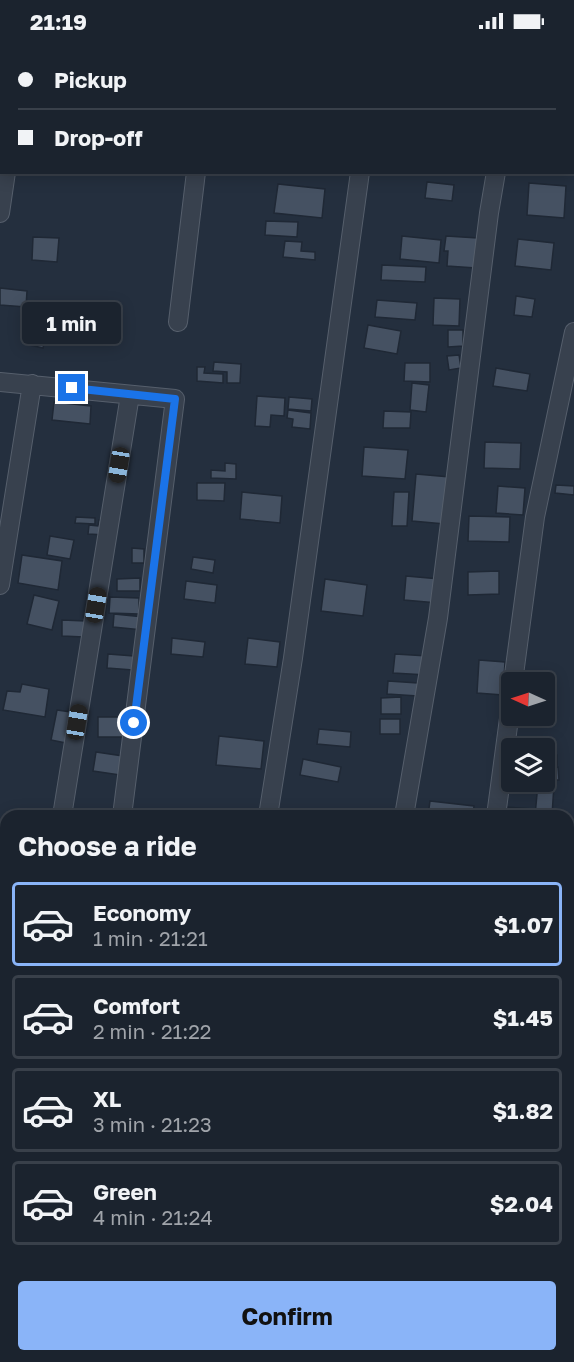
<!DOCTYPE html>
<html lang="en">
<head>
<meta charset="utf-8">
<style>
  body { margin:0; font-family:"Golos Text",sans-serif; background:#282f3a; color:#f1f3f6; height:100vh; display:flex; flex-direction:column; font-size:22px; white-space:nowrap }
  * { box-sizing:border-box; margin:0 }
  p { font-size:20px; color:#a0a4aa }
  .icon { flex:none; width:33px; height:33px; fill:none; stroke:currentColor; stroke-width:2; stroke-linecap:round; stroke-linejoin:round }
  .map { position:relative; flex:1; overflow:hidden }
  .side { position:absolute; left:0px; top:768px; width:574px; height:552px; display:flex; flex-direction:column; background:#1b232e; border-radius:18px 18px 0 0; box-shadow:0 3px 15px #0003,0 0 0 2px #39404a }
  .side>* { flex:none }
  .guide { position:absolute; left:0px; top:0px; width:574px; height:132px; box-shadow:0 3px 15px #0003,0 0 0 2px #39404a; display:grid; align-content:center; height:132px; padding:0 18px; background:#1b232e }
  .needle { width:39px; rotate:273deg }
  .buttons { position:absolute; left:501px; top:630px; display:grid; gap:12px }
  .buttons a { display:grid; place-items:center; width:54px; height:54px; border-radius:6px; background:#1b232e; box-shadow:0 3px 15px #0003,0 0 0 2px #39404a; font-size:30px }
  .end { position:absolute; width:27px; height:27px; margin:-14px; border:8px solid #1a73e8; background:#fff; box-shadow:0 0 0 3px #fff }
  .from { border-radius:50% }
  .bubble { position:absolute; height:42px; border-radius:6px; background:#1b232e; box-shadow:0 3px 15px #0003,0 0 0 2px #39404a; font-size:20px; font-weight:700; line-height:42px; text-align:center }
  .car { position:absolute; width:18px; height:36px; margin:-18px -9px; border-radius:8px; box-shadow:0 0 4px 2px #0007; background:linear-gradient(#222 24%,#8ab4d8 0 40%,#222 0 76%,#8ab4d8 0 86%,#222 0) }
  .guide b { display:flex; align-items:center; gap:21px; height:57px; font-size:22px }
  .guide b+b { border-top:2px solid #39404a }
  .guide i { width:15px; height:15px; background:#f1f3f6 }
  ul { padding:0; list-style:none }
  li { display:flex; align-items:center; gap:18px; height:84px; margin:0 12px 9px; padding:0 6px; border:3px solid #39404a; border-radius:6px }
  li div { flex:1 }
  li b { display:block; font-size:22px }
  li em { font-style:normal; font-weight:700 }
  li.on { border-color:#8ab4f8 }
  li>.icon { width:54px; height:54px; stroke-width:1.5 }
  h2 { padding:0 18px; font-size:27px; line-height:72px }
  .action { display:flex; gap:12px; margin-top:auto; padding:12px 18px }
  .action a { flex:1; height:69px; border-radius:6px; background:#8ab4f8; color:#111; font-size:24px; font-weight:700; line-height:69px; text-align:center }
  .status { display:flex; justify-content:space-between; align-items:center; height:42px; padding:0 30px; background:#1b232e; direction:ltr }
  .status svg { height:16px; fill:currentColor }
  .map>svg:first-child { display:block }
  .green { fill:#263c3f }
  .forest { fill:url(#forest-crowns) }
  .building { fill:#455162; stroke:#1f2835; stroke-width:1.5 }
  .lines { fill:none; stroke-linecap:round; stroke-linejoin:round }
  .street-casing { stroke:#565f6c; stroke-width:20 }
  .street { stroke:#38414e; stroke-width:18 }
  .route { stroke:#1a73e8; stroke-width:8 }
</style>
</head>
<body>
<div class="status"><b>21:19</b><svg viewBox="0 0 49 12"><path d="M0 12V9h3v3zM5 12V6h3v6zM10 12V3h3v9zM15 12V0h3v12zM26 1h20v11H26zM47 4h2v5h-2z"/></svg></div>
<div class="map">
<svg width="574" height="1320" viewBox="0 0 574 1320">
  <defs>
    <pattern id="forest-crowns" width="20" height="18" patternUnits="userSpaceOnUse" patternTransform="scale(1.5)"><rect width="20" height="18" fill="#263c3f"/><path d="M2 6a3 3 0 1 1 6 0M12 15a3 3 0 1 1 6 0" fill="none" stroke="#435659"/></pattern>
  </defs>
  <rect width="100%" height="100%" fill="#242f3e"/>
  <path class="green" d="M569,906H574V1165H569Z"/>
  <path class="forest" d="M251,1314H506L505,1320H251Z"/>
  <path class="building" d="M427,140L454,143L452,159L425,156Z
    M529,141L566,144L564,176L527,173Z
    M278,142L325,147L322,176L274,171Z
    M266,179L298,180L297,195L265,193Z
    M402,194L441,198L439,221L400,217Z
    M446,194L478,196L476,226L447,224L448,209H444Z
    M33,195L59,196L57,220L32,218Z
    M518,197L554,201L551,228L515,224Z
    M285,199L302,200L301,209L315,210V218L283,215Z
    M382,223L426,225L425,240L381,238Z
    M0,246L27,249L26,265L0,263Z
    M516,254L535,257L532,275L514,273Z
    M434,256L460,257L459,284L433,283Z
    M377,258L417,261L415,278L375,275Z
    M36,276L49,278L43,306L30,303Z
    M368,283L401,289L397,312L364,306Z
    M448,288H463V304L448,305Z
    M459,313L461,326L449,328L447,314Z
    M214,320L241,322L240,341H227V330L213,329Z
    M405,321H430V340L404,339Z
    M197,325H205L204,331L223,332V341L197,339Z
    M496,326L530,332L527,349L493,344Z
    M412,341L429,343L426,370L410,368Z
    M257,354L285,356L284,374L271,373L270,385L255,384Z
    M289,355L312,357L311,369L288,367Z
    M54,360L91,364L90,382L52,378Z
    M288,368L311,371L310,387L292,385L293,377L287,376Z
    M384,369L411,370L410,386H383Z
    M485,400L521,401L520,427L484,426Z
    M364,405L408,408L405,437L362,434Z
    M225,421L236,422V437L211,436V428L225,429Z
    M416,432L450,435L445,482L412,479Z
    M197,441H225L224,459L197,458Z
    M556,443L574,444V453L555,451Z
    M498,444L525,446L523,473L496,471Z
    M242,450L282,454L280,481L240,477Z
    M394,450H409L407,484H392Z
    M469,474L510,475L509,500L468,499Z
    M76,475L95,476V482L75,481Z
    M99,478H106V493L88,492L89,483L98,484Z
    M50,494L74,498L70,517L47,513Z
    M132,506L144,507V521H132Z
    M22,513L62,519L58,548L18,541Z
    M193,515L215,518L213,531L191,527Z
    M499,529V552L468,553V530Z
    M406,534L440,537L438,561L404,558Z
    M140,536V549H117V537Z
    M325,537L367,543L363,574L321,569Z
    M186,539L217,543L215,561L184,557Z
    M34,553L59,559L52,588L27,582Z
    M110,555L139,556V572L109,571Z
    M114,572L144,575L143,588L113,585Z
    M62,578L86,579L84,595L62,594Z
    M172,596L205,600L203,615L171,612Z
    M248,596L280,600L277,625L245,622Z
    M108,612L134,614L133,628L107,626Z
    M395,612L428,614L427,633L393,631Z
    M479,618L505,620L503,653L477,651Z
    M388,639L418,641V654L387,652Z
    M22,642L49,647L45,675L3,668L7,649L20,650Z
    M401,655V672H381V656Z
    M57,668L71,670L66,701L51,698Z
    M98,675H125L124,695H98Z
    M380,677H400V692H380Z
    M319,687L351,690L350,705L317,702Z
    M219,694L264,699L261,727L216,723Z
    M96,710L123,714L120,733L93,729Z
    M557,713V723L544,724V714Z
    M303,717L341,725L338,740L300,733Z
    M558,725L559,738H549V726Z
    M538,741L554,742L552,774H535Z
    M430,759L474,764L473,774H428Z
    M506,765L532,767L531,774H505Z
    M4,851L6,881H0V852Z
    M0,961L6,962V973H0Z
    M0,1200L6,1202V1217L0,1216Z"/>
  <g class="lines">
    <g class="street-casing">
      <path id="street" d="M35,2V0
        M227,2V0
        M386,2V0
        M519,2V0
        M0,171L6,130
        M178,280L196,130
        M0,340L175,357L122,774
        M0,543L32,342
        M513,640L535,475L574,290
        M62,774L130,353
        M268,774L293,616L360,130
        M404,774L438,576L489,171L496,130
        M496,774L512,654
        M568,862L574,861
        M0,923H6
        M0,1267L6,1270
        M88,1314L101,1320"/>
    </g>
    <use href="#street" class="street"/>
  </g>
  <g class="lines">
    <path class="route" d="M72,346L175,357L134,681"/>
  </g>
</svg>
<div class="buttons">
<a><svg class="needle" viewBox="-14 -14 28 28"><path d="M0-13l5 13h-10z" fill="#e53935"/><path d="M0 13l5-13h-10z" fill="#a0a4aa"/></svg></a>
<a><svg class="icon" aria-label="layers" viewBox="0 0 24 24"><path d="M12 4l9 5-9 5-9-5zM3 14l9 5 9-5"/></svg></a>
</div>
<i class="end from" style="left:134px;top:681px"></i>
<i class="end" style="left:72px;top:346px"></i>
<div class="bubble" style="left:22px;top:260px;width:99px">1 min</div>
<i class="car" style="left:119px;top:423px;rotate:189deg"></i>
<i class="car" style="left:96px;top:563px;rotate:9deg"></i>
<i class="car" style="left:77px;top:680px;rotate:9deg"></i>
<div class="guide">
<b><i class="from"></i>Pickup</b>
<b><i></i>Drop-off</b>
</div>
<section class="side">
<h2>Choose a ride</h2>
<ul>
<li class="on"><svg class="icon" aria-label="car" viewBox="0 0 24 24"><path d="M5 17H2v-5l4-1 3-4h7l3 4 3 1v5h-3M9 17h6M6 11h13"/><circle cx="7" cy="17" r="2"/><circle cx="17" cy="17" r="2"/></svg><div><b>Economy</b><p>1 min · 21:21</p></div><em>$1.07</em></li>
<li><svg class="icon" aria-label="car" viewBox="0 0 24 24"><path d="M5 17H2v-5l4-1 3-4h7l3 4 3 1v5h-3M9 17h6M6 11h13"/><circle cx="7" cy="17" r="2"/><circle cx="17" cy="17" r="2"/></svg><div><b>Comfort</b><p>2 min · 21:22</p></div><em>$1.45</em></li>
<li><svg class="icon" aria-label="car" viewBox="0 0 24 24"><path d="M5 17H2v-5l4-1 3-4h7l3 4 3 1v5h-3M9 17h6M6 11h13"/><circle cx="7" cy="17" r="2"/><circle cx="17" cy="17" r="2"/></svg><div><b>XL</b><p>3 min · 21:23</p></div><em>$1.82</em></li>
<li><svg class="icon" aria-label="car" viewBox="0 0 24 24"><path d="M5 17H2v-5l4-1 3-4h7l3 4 3 1v5h-3M9 17h6M6 11h13"/><circle cx="7" cy="17" r="2"/><circle cx="17" cy="17" r="2"/></svg><div><b>Green</b><p>4 min · 21:24</p></div><em>$2.04</em></li>
</ul>
<div class="action"><a>Confirm</a></div>
</section>
</div>
</body>
</html>
